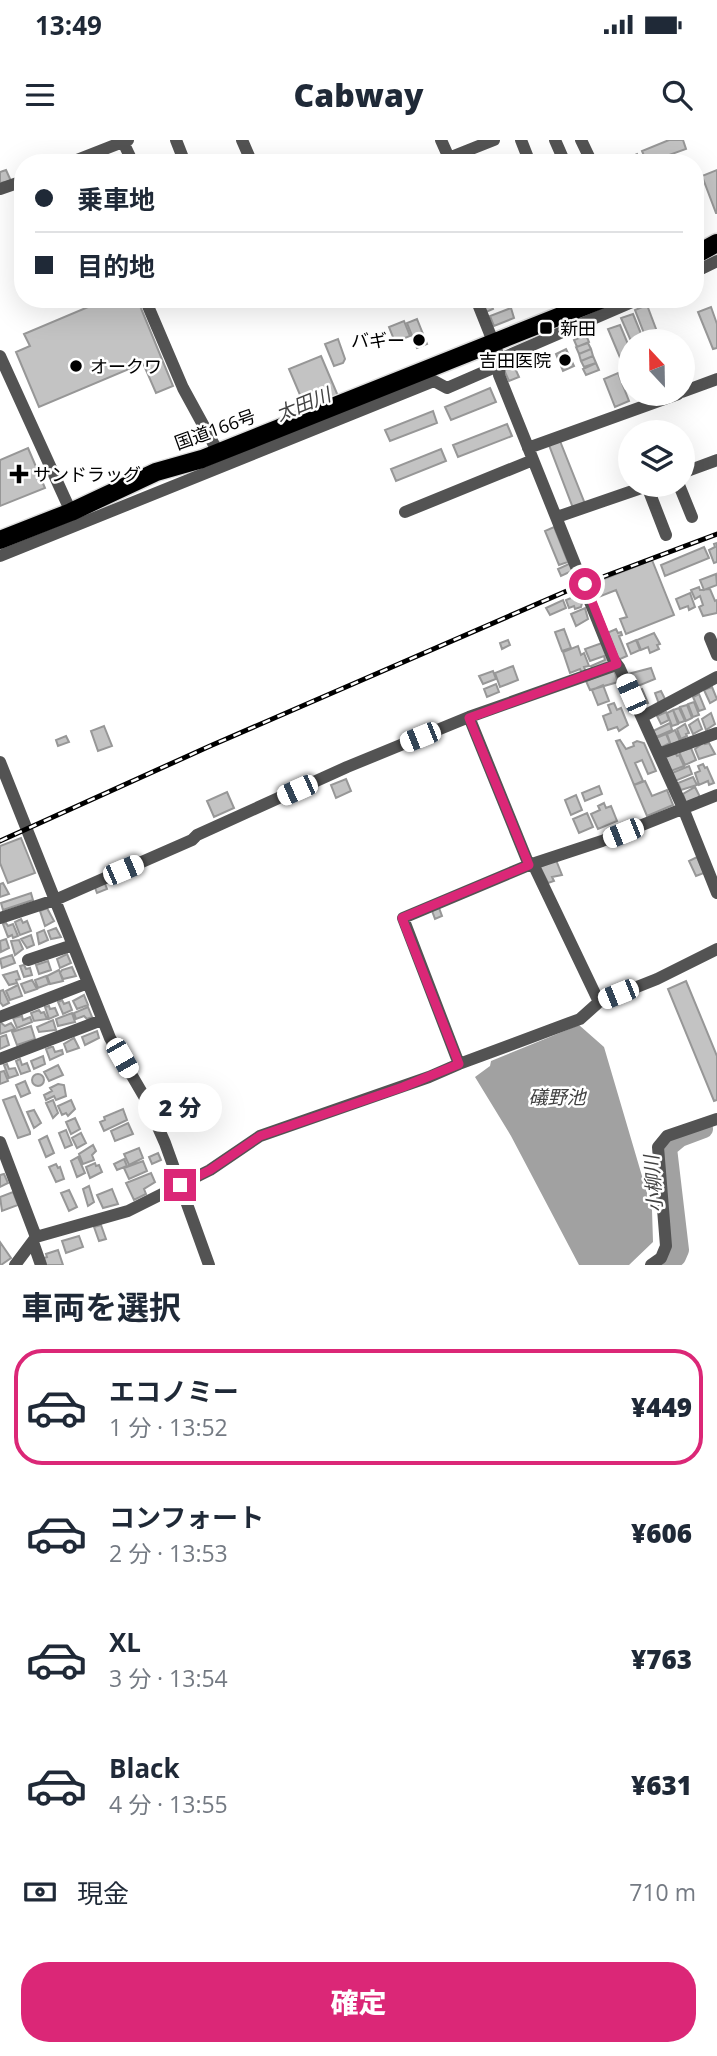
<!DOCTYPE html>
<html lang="ja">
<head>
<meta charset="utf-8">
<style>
  body { margin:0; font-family:"Open Sans","Noto Sans JP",sans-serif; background:#f6f6f7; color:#1f2937; height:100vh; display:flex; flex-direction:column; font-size:26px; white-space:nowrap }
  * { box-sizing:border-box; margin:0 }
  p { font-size:23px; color:#747a83 }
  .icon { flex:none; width:38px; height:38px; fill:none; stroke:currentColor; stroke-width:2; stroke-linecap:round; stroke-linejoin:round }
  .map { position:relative; height:1125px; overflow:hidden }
  .panel { display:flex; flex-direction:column; background:#fff; flex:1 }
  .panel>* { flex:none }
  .top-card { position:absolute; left:14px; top:14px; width:690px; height:154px; border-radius:28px; box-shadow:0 7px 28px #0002; display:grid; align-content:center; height:154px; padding:0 21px; background:#fff }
  .needle { width:46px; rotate:338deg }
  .tools { position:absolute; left:618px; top:189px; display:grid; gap:14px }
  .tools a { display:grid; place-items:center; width:77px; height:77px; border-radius:50%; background:#fff; box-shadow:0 7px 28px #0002; font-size:35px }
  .end { position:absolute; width:32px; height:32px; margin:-16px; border:9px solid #db2777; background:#fff; box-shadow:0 0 0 4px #fff }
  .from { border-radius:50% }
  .bubble { position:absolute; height:49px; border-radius:24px; background:#fff; box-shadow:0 7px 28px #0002; font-size:23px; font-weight:800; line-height:49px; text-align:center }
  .car { position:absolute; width:21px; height:42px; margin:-21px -10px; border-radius:9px; box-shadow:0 0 5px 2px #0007; background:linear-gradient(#fff 24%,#345 0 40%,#fff 0 76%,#345 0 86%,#fff 0) }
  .top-card b { display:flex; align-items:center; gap:24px; height:66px; font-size:26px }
  .top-card b+b { border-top:2px solid #e0e1e3 }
  .top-card i { width:18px; height:18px; background:#1f2937 }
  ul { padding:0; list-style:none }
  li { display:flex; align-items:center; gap:21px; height:116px; margin:0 14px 10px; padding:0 7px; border:4px solid transparent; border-radius:28px }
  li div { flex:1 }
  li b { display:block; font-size:26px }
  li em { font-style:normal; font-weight:800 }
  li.active { border-color:#db2777 }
  li>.icon { width:63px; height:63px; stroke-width:1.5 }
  h2 { padding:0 21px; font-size:32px; line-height:84px }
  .pay { display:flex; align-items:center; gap:18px; height:77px; padding:0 21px; font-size:26px }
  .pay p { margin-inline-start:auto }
  .cta { display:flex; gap:14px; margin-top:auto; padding:14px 21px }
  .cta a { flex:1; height:80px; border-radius:28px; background:#db2777; color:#fff; font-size:28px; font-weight:800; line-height:80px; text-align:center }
  .status { display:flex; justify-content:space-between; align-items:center; height:49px; padding:0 35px; background:#fff; direction:ltr }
  .status svg { height:19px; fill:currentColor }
  header { display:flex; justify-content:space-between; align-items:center; height:91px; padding:0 21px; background:#fff; font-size:32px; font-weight:800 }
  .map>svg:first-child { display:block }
  .water { fill:#a1a1a1 }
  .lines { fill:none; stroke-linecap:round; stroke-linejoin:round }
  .river { stroke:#a1a1a1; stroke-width:18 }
  .building { fill:#c3c3c3; stroke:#979797; stroke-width:2 }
  .highway-casing { stroke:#dbdbdb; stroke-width:21 }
  .minor { stroke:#535353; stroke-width:12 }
  .highway { stroke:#000; stroke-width:18 }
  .rail-casing { stroke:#000; stroke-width:5 }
  .rail { stroke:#fff; stroke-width:2.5; stroke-dasharray:8; stroke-linecap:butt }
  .route { stroke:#db2777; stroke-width:9 }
  .poi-dot { fill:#000; stroke:#fff; stroke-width:2.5 }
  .labels { text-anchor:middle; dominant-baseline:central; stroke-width:5; stroke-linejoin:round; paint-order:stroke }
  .poi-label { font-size:18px; fill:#000; stroke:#fff; text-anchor:start }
  .street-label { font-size:18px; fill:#000; stroke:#fff }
  .water-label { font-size:19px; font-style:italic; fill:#424242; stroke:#fff }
</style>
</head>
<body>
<div class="status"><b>13:49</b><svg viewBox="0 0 49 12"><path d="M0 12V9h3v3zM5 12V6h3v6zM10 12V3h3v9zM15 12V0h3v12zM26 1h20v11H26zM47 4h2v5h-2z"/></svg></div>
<header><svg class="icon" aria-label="menu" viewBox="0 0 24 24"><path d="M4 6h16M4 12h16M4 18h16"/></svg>Cabway<svg class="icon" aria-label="search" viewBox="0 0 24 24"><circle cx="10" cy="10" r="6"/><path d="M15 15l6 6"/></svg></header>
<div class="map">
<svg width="717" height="1125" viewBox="0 0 717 1125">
  <rect width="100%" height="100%" fill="#fff"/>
  <path class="water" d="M579,885L604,907L652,1070L653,1102L629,1125H579L511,996L475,937L490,926L491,921Z"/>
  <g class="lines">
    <path class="river" d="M668,1125L677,1117L680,1110L668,1008L680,998L704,989"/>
  </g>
  <path class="building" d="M669,0H683L686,9L647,23L642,11Z
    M637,14L641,23H617Z
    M6,30L11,41L0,43V32Z
    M717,30V73H716L702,36Z
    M107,159H130L132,163L138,161L173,246L156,253L143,223L39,267L16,212L30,206L24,194Z
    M481,159H494L490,161L493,169L486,172Z
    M647,165L659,197L647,201L635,170Z
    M711,167L717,184V208L713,209L698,172Z
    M511,168L514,178L494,186L490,176Z
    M633,174L644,201H631L621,178Z
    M417,179L427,204L417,208L407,183Z
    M404,181L410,196L395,202L389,187Z
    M620,185L630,209V216L621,220L608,189Z
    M586,195L589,202L577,207L574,200Z
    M338,199L345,219L343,223L334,226L325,204Z
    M588,203L591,209L579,214L576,207Z
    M566,209L574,226L563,231L556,214Z
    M591,209L593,216L581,221L579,214Z
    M321,216L338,256L306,269L289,229Z
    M593,216L596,223L584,227L581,221Z
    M596,223L599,230L586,235L583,229Z
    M514,226L519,237L509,241L504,230Z
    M618,233L629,261L615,267L604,239Z
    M490,248L496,262L451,280L445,267Z
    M433,271L437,283L390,301L385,290Z
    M507,284L512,296L458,317L453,305Z
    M560,301L585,364L573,368L549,305Z
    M28,308L45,348L0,366V320Z
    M441,309L446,321L396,341L391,329Z
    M554,387L568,422L559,425L545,391Z
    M717,403V422L714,423L709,410L715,407L714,404Z
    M704,407L709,418L665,436L661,425Z
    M652,420L674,475L626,494L620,479L627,477L616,450L596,458L591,444Z
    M571,423L574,430L561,436L558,429Z
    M716,434L717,445L704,450L700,440Z
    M699,447L700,450L710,449L715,461L717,460V473L703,476L699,467L703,465L700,456L695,459L691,450Z
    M690,453L695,467L689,470L688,466L680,469L676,459Z
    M575,454H578L582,463L581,467L575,469L574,466L569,468L566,460L576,456Z
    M563,460L566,468L550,475L546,468Z
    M585,468L588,479L576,486L571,474Z
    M564,489L571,508L562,511L555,492Z
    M616,489L618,493L621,492L622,495L619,496L627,516L618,520L607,493Z
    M654,493L660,504L657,505L659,509L650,513L648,507L641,510L637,500Z
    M508,500L510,505L502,509L500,503Z
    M636,500L640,510L631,514L627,504Z
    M602,503L611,523L593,530L591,526L605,520L604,516L590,521L585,509Z
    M578,506L581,515L584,513L589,526L584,527L586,532L582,533L580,529L570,533L563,512Z
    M513,526L518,540L500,547L495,533Z
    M651,528L655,539L633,548L628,534Z
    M614,530L618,542L590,550L586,541Z
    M493,531L496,539L483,544L479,536Z
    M496,544L499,552L487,557L484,549Z
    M603,545L609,561L598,565L592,550Z
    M712,547L717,559L710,563L704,550Z
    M642,549L648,563L641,566L635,552Z
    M661,551L666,561L659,564L655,553Z
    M699,554L705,569L699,571L693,557Z
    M694,562L699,575L693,577L688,564Z
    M614,563L617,570L621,568L628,585L619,591L617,587L608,590L603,576L611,573L608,565Z
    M687,565L692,578L686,581L680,567Z
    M679,568L685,581L679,583L673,570Z
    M673,570L678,584L672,586L667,573Z
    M666,572L669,580L661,584L657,576Z
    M711,573L715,584L706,590L702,579Z
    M698,579L702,589L693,594L689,585Z
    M670,583L672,590L656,597L653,591Z
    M685,584L689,593L686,594L687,596L681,599L677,589Z
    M104,586L112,606L98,611L91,591Z
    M675,590L680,601L671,605L667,594Z
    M666,594L670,603L660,608L656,598Z
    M66,596L69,602L58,606L56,600Z
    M620,600L626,609L634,606L633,603L637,601L644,603L656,631L648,634L642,620L635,623L643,641L634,645L616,601Z
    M704,602L705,604L709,603L715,614L699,619L695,609Z
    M691,608L696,620L685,625L679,612Z
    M675,612L677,616L679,615L684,626L671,631L665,616Z
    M703,624L705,628L707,627L714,643L709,645L708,641L699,645L695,633L700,631L698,626Z
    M689,626L692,634L675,641L672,633Z
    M693,637L697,645L681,650L678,643Z
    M346,639L351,651L336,658L331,645Z
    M645,641L652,656L667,650L673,665L647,676L634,645Z
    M599,646L602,654L585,661L582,653Z
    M695,647L700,657L686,663L683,654Z
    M227,652L234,668L214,677L207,661Z
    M576,655L582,670L571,675L565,660Z
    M604,663L606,668L611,666L617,681L598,689L591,674L600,670L598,666Z
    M587,673L593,687L579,693L573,679Z
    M21,698L35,733L8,743L0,723V706Z
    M697,717L704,733L696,736L689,721Z
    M556,720L562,735L552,737L554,741L548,743L540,727Z
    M104,741L107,749L97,753L94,745Z
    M3,743L9,754L0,757V744Z
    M31,753L33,760L3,770L1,763Z
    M438,765L442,776L435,779L431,768Z
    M47,768L54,781L45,786L40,771Z
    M21,779L23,783L27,781L31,791L20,795L15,782Z
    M6,783L8,786L13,784L18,796L13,798L12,795L8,797L3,784Z
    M56,788L61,797L51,799L48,791Z
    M44,790L48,800L39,804L37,793Z
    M31,795L34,805L27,808L21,799Z
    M6,799L9,808L1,812L0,801Z
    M19,800L23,809L15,815L11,801Z
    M67,814L71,823L60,828L57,819Z
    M12,815L15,823L2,828L0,819Z
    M48,821L51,830L39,834L36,825Z
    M24,825L26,829L30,828L32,835L24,837L20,826Z
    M72,827L76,836L63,839L60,833L62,830Z
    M59,830L63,841L50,844L47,836Z
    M17,831L20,839L16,840L17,843L9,845L3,835Z
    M46,836L49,844L38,848L35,840Z
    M32,840L37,849L25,853L21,844Z
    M686,841L717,916V960L714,961L668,849Z
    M18,845L22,856L10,860L6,851Z
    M3,850L9,863L3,866L0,862V851Z
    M84,855L88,865L77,869L73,861Z
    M62,860L64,864L69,862L72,870L63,874L58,862Z
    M49,866L50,869L55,868L58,875L49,879L45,867Z
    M88,867L92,877L87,879L84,876L76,879L74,873Z
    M39,870L41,873L44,872L47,879L34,881L31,873Z
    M72,873L75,882L58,886L56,879Z
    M22,876L23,880L30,877L32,882L17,888L13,878Z
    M53,880L56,890L39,892L37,887Z
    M0,882L5,886L11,883L15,889L0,894Z
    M31,886L35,899L17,905L12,892Z
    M97,891L99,898L85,905L82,897Z
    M6,895L9,905L0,909V897Z
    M74,898L79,908L67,912L64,904Z
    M51,907H53L55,912L62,910L63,914L50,920L46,909Z
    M43,916L45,924L34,929L31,921Z
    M20,919L22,925L27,923L30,931L21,934L16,921Z
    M7,924L9,929L15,928L18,935L9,938L4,925Z
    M58,925L63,935L49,941L44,932Z
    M4,931L8,941L0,944V932Z
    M32 940a6 6 0 1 1 12 0a6 6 0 1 1-12 0Z
    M25,941L30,953L21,957L16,945Z
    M58,944L64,945L66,956L56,960L54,956L46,960L44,955L52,951L50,948Z
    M15,956L30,992V994L18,998L3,960Z
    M53,960L58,973L53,978L46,963Z
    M71,960L75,969L68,976L66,973L62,975L58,966Z
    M123,969L127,980L104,991L100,982L105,980L104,977Z
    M34,970L41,983L34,988L27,972Z
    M75,978L80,989L71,994L66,982Z
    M128,983L133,994L115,1001L111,991Z
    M66,990L72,1005L65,1008L59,993Z
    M81,993L86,1003L77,1008L72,998Z
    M47,996L54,1013L46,1017L39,1000Z
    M93,1005L96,1011L92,1015L94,1020L83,1024L79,1014Z
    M139,1008L143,1018L129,1025L124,1014Z
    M158,1013L161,1020L152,1024L149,1017Z
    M78,1017L85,1033L77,1037L71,1021Z
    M124,1019L127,1026L117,1030L114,1024Z
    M143,1021L147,1031L129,1039L124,1028Z
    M95,1023L96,1026L99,1025L102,1032L90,1038L86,1027Z
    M56,1024L58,1028L60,1027L64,1039L56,1042L49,1027Z
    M151,1033L155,1042L144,1049L146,1054L134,1060L126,1043Z
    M4,1034L8,1043L0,1047V1035Z
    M89,1046L94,1062L88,1066L83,1049Z
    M112,1049L118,1064L103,1068L97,1055Z
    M69,1050L77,1067L69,1071L61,1053Z
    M13,1052L18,1065L2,1071L0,1057Z
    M101,1085L106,1099L99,1101L94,1087Z
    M79,1096L83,1107L66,1113L62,1101Z
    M0,1102L11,1118L1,1125H0Z
    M58,1110L63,1125H45L44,1118L47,1117L46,1114Z"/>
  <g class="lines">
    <g class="highway-casing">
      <path id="highway" d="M695,115L717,103
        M0,400L71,372L156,332L202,319L603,159"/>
    </g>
    <path class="minor" d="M176,0L185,23
      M242,0L252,23
      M441,0L449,18
      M521,0L530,23
      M555,0L565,23
      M581,0L592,23
      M123,2L133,23
      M69,23L128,0
      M436,23L494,0
      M0,49L23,41
      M695,132L717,121
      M145,159L183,248L218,312
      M476,159L500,219L499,235L613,519L619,527L683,668L717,753
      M0,216L71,372
      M500,219L639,159
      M682,252L717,239
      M528,308L678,254
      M682,333L717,320
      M679,345L692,377
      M647,346L666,395
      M405,372L533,320
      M557,377L650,345
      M0,416L434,241L447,248L500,225
      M710,498L717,515
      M469,577L529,725
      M642,577L717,537
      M659,614L717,593
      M0,622L110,898L145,958L165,1003L209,1125
      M533,724L599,862
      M0,778L55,760L192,700L197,695L347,627L469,577L616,525
      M28,820L73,805
      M0,877L88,843
      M0,919L102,880
      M459,924L403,778L529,725L602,701L717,655
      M0,1002L36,1097
      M33,1102L41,1125
      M15,1125L36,1097L128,1071L210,1030L260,996L429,937L459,924L580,879L599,862L657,839L717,809
      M651,1125L661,1118L666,1106L658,1007L667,996L717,979"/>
    <use href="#highway" class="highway"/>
    <g class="rail-casing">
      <path id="rail" d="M0,701L210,606L576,447L717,394"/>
    </g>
    <use href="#rail" class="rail"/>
  </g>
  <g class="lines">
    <path class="route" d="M180,1045L210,1030L260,996L403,947L459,924L402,778L529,725L469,578L617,524L585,444"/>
  </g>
  <g class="poi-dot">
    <rect x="539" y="181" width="14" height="14" rx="3.5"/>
    <circle cx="419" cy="200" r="7"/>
    <circle cx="565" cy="220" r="7"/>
    <circle cx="76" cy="226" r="7"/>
    <path d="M15.5 323.5h7v7h7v7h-7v7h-7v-7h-7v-7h7z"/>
  </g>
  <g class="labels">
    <g class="poi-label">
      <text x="560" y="188">新田</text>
      <text x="405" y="200" text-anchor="end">バギー</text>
      <text x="551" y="220" text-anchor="end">吉田医院</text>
      <text x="90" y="226">オークワ</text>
      <text x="33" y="334">サンドラッグ</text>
    </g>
    <g class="street-label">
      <text transform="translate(215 289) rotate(-20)">国道166号</text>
    </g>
    <g class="water-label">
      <text transform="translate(303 264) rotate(-22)">太田川</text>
      <text x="557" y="957">礒野池</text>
      <text transform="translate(653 1044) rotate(-94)">小柳川</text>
    </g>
  </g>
</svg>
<div class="tools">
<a><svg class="needle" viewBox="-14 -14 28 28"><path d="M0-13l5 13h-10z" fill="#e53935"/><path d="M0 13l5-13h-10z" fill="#747a83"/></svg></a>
<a><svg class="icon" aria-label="layers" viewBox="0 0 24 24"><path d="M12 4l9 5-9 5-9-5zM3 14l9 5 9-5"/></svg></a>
</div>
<i class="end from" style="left:585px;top:444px"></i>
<i class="end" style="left:180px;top:1045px"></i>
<div class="bubble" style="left:138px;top:943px;width:84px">2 分</div>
<i class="car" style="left:631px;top:554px;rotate:336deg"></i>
<i class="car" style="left:420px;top:597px;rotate:248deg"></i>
<i class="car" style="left:297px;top:650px;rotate:246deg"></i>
<i class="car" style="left:623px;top:693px;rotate:248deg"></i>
<i class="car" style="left:123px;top:730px;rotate:67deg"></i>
<i class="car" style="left:618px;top:854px;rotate:248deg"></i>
<i class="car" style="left:122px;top:918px;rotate:150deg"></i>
<div class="top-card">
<b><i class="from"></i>乗車地</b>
<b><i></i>目的地</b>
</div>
</div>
<section class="panel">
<h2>車両を選択</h2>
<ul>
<li class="active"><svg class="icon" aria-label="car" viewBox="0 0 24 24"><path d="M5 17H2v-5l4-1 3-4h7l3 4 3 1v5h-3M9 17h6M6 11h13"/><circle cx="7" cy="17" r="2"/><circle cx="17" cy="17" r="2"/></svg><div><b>エコノミー</b><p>1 分 · 13:52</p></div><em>¥449</em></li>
<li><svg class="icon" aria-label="car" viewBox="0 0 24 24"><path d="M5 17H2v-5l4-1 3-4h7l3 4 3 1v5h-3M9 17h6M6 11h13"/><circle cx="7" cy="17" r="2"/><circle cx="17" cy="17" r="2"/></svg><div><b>コンフォート</b><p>2 分 · 13:53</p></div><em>¥606</em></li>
<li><svg class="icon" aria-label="car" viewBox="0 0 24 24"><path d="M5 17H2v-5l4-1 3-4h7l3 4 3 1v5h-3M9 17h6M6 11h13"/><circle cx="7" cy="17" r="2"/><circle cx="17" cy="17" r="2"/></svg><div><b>XL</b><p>3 分 · 13:54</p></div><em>¥763</em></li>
<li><svg class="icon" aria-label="car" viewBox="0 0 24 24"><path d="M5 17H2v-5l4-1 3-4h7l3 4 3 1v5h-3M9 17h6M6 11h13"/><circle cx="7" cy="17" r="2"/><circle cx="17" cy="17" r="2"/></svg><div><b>Black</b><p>4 分 · 13:55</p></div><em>¥631</em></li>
</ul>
<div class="pay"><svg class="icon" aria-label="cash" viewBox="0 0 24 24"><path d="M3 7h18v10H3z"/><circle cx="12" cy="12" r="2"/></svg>現金<p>710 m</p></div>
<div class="cta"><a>確定</a></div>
</section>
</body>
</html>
